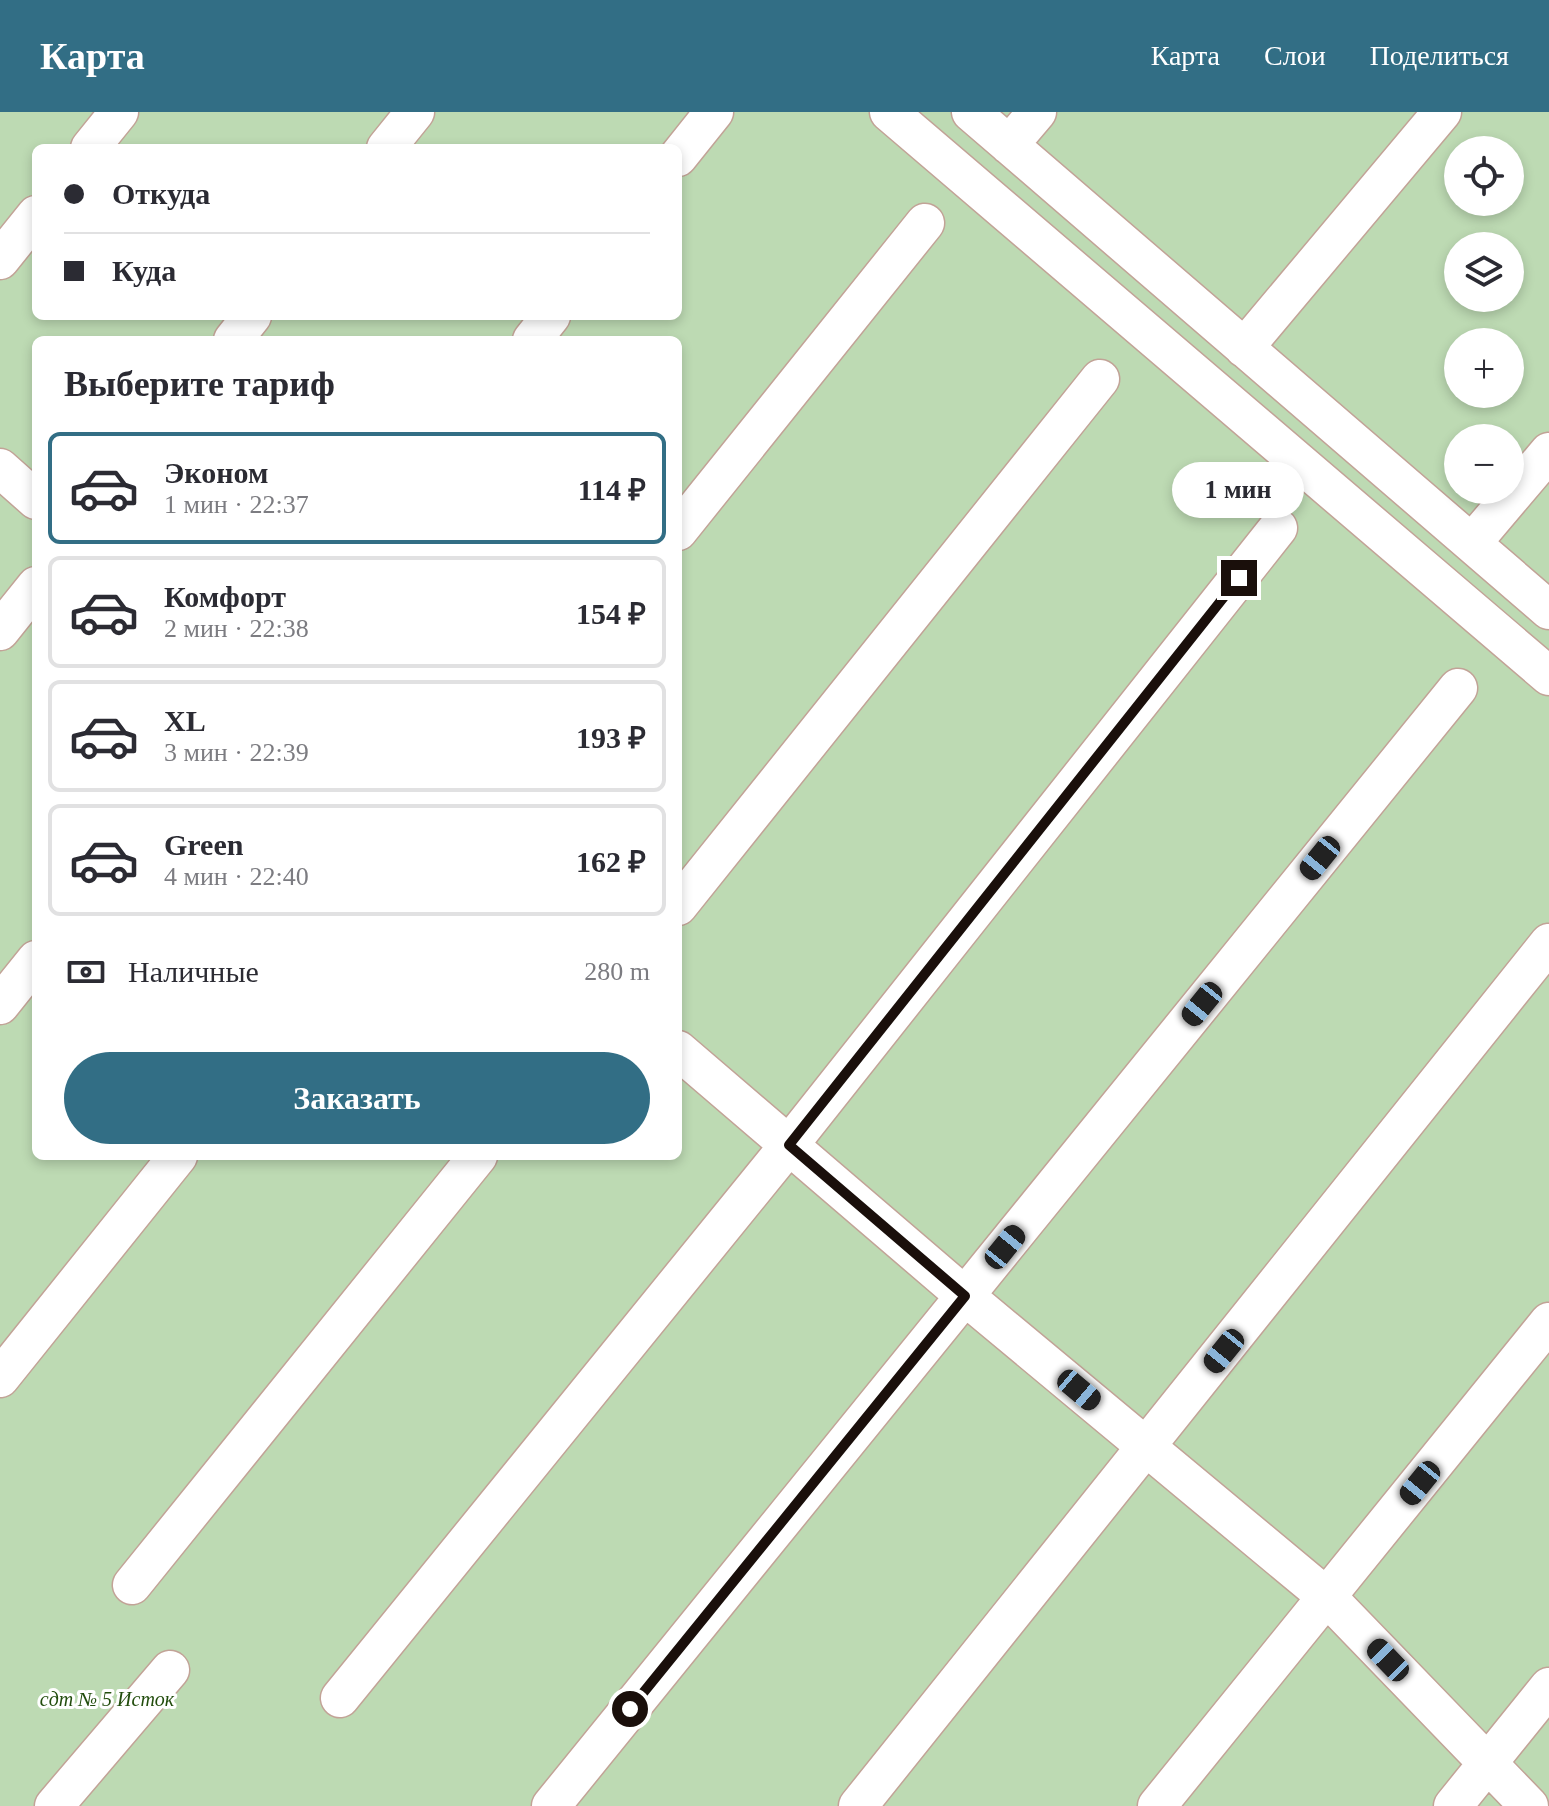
<!DOCTYPE html>
<html lang="ru">
<head>
<meta charset="utf-8">
<style>
  body { margin:0; font-family:"Times New Roman",serif; background:#f7f7f7; color:#2b2b33; height:100vh; display:flex; flex-direction:column; font-size:30px; white-space:nowrap }
  * { box-sizing:border-box; margin:0 }
  p { font-size:26px; color:#7c7c81 }
  .icon { flex:none; width:44px; height:44px; fill:none; stroke:currentColor; stroke-width:2; stroke-linecap:round; stroke-linejoin:round }
  .map { position:relative; flex:1; overflow:hidden }
  .panel { position:absolute; left:32px; top:224px; width:650px; height:824px; display:flex; flex-direction:column; background:#fff; border-radius:12px; box-shadow:0 4px 12px #0003 }
  .panel>* { flex:none }
  .hud { position:absolute; left:32px; top:32px; width:650px; height:176px; border-radius:12px; box-shadow:0 4px 12px #0003; display:grid; align-content:center; height:176px; padding:0 32px; background:#fff }
  .tools { position:absolute; left:1444px; top:24px; display:grid; gap:16px }
  .tools a { display:grid; place-items:center; width:80px; height:80px; border-radius:50%; background:#fff; box-shadow:0 4px 12px #0003; font-size:40px }
  .end { position:absolute; width:36px; height:36px; margin:-18px; border:10px solid #1a0f0b; background:#fff; box-shadow:0 0 0 4px #fff }
  .from { border-radius:50% }
  .bubble { position:absolute; height:56px; border-radius:28px; background:#fff; box-shadow:0 4px 12px #0003; font-size:26px; font-weight:800; line-height:56px; text-align:center }
  .car { position:absolute; width:24px; height:48px; margin:-24px -12px; border-radius:10px; box-shadow:0 0 6px 2px #0007; background:linear-gradient(#222 24%,#8ab4d8 0 40%,#222 0 76%,#8ab4d8 0 86%,#222 0) }
  .hud b { display:flex; align-items:center; gap:28px; height:76px; font-size:30px }
  .hud b+b { border-top:2px solid #e1e1e2 }
  .hud i { width:20px; height:20px; background:#2b2b33 }
  ul { padding:0; list-style:none }
  li { display:flex; align-items:center; gap:24px; height:112px; margin:0 16px 12px; padding:0 16px; border:4px solid #e1e1e2; border-radius:12px }
  li div { flex:1 }
  li b { display:block; font-size:30px }
  li em { font-style:normal; font-weight:800 }
  li.active { border-color:#326e85 }
  li>.icon { width:72px; height:72px; stroke-width:1.5 }
  h2 { padding:0 32px; font-size:36px; line-height:96px }
  .pay { display:flex; align-items:center; gap:20px; height:88px; padding:0 32px; font-size:30px }
  .pay p { margin-inline-start:auto }
  .action { display:flex; gap:16px; margin-top:auto; padding:16px 32px }
  .action a { flex:1; height:92px; border-radius:48px; background:#326e85; color:#fff; font-size:32px; font-weight:800; line-height:92px; text-align:center }
  header { display:flex; align-items:center; gap:48px; box-sizing:border-box; height:112px; padding:0 40px; background:#326e85; color:#fff }
  header strong { font-size:38px }
  nav { display:flex; gap:44px; margin-inline-start:auto; font-size:28px }
  .map>svg:first-child { display:block }
  .green { fill:#bddab3; fill-rule:evenodd }
  .lines { fill:none; stroke-linecap:round; stroke-linejoin:round }
  .minor-casing { stroke:#c2a397; stroke-width:41 }
  .minor { stroke:#fff; stroke-width:38 }
  .route { stroke:#1a0f0b; stroke-width:10 }
  .labels { text-anchor:middle; dominant-baseline:central; stroke-width:6; stroke-linejoin:round; paint-order:stroke }
  .park-label { font-size:20px; font-style:italic; fill:#224d0d; stroke:#fff }
</style>
</head>
<body>
<header>
<strong>Карта</strong>
<nav><a>Карта</a><a>Слои</a><a>Поделиться</a></nav>
</header>
<div class="map">
<svg width="1549" height="1694" viewBox="0 0 1549 1694">
  <rect width="100%" height="100%" fill="#faede7"/>
  <path class="green" d="M0,0H1549V1694H0ZM36,36H678V204H36ZM1458,38H1510V90H1458ZM1458,134H1510V186H1458ZM36,228H678V1044H36ZM1458,230H1510V282H1458ZM1458,326H1510V378H1458Z"/>
  <g class="lines">
    <g class="minor-casing">
      <path id="minor" d="M889,0L1549,564
        M971,0L1549,498
        M1009,33L1037,0
        M90,36L119,0
        M386,36L415,0
        M678,45L714,0
        M0,148L36,103
        M233,228L252,204
        M532,228L551,204
        M1244,236L1442,0
        M0,356L36,388
        M678,419L925,111
        M1472,431L1549,340
        M0,519L36,474
        M678,794L1100,267
        M0,893L36,848
        M678,938L965,1184L1328,1486L1529,1694
        M0,1266L178,1044
        M132,1473L478,1044
        M340,1586L789,1033L1278,416
        M54,1694L170,1558
        M551,1694L1458,576
        M858,1694L1549,831
        M1157,1694L1549,1210
        M1453,1694L1549,1575"/>
    </g>
    <use href="#minor" class="minor"/>
  </g>
  <g class="lines">
    <path class="route" d="M630,1597L965,1184L789,1033L1239,466"/>
  </g>
  <g class="labels">
    <g class="park-label">
      <text x="107" y="1587">сдт № 5 Исток</text>
    </g>
  </g>
</svg>
<div class="tools">
<a><svg class="icon" aria-label="locate" viewBox="0 0 24 24"><circle cx="12" cy="12" r="6"/><path d="M12 2v4M12 18v4M2 12h4M18 12h4"/></svg></a>
<a><svg class="icon" aria-label="layers" viewBox="0 0 24 24"><path d="M12 4l9 5-9 5-9-5zM3 14l9 5 9-5"/></svg></a>
<a>+</a>
<a>−</a>
</div>
<i class="end from" style="left:630px;top:1597px"></i>
<i class="end" style="left:1239px;top:466px"></i>
<div class="bubble" style="left:1172px;top:350px;width:132px">1 мин</div>
<i class="car" style="left:1320px;top:746px;rotate:219deg"></i>
<i class="car" style="left:1202px;top:892px;rotate:219deg"></i>
<i class="car" style="left:1005px;top:1135px;rotate:39deg"></i>
<i class="car" style="left:1224px;top:1239px;rotate:219deg"></i>
<i class="car" style="left:1079px;top:1278px;rotate:130deg"></i>
<i class="car" style="left:1420px;top:1371px;rotate:219deg"></i>
<i class="car" style="left:1388px;top:1548px;rotate:316deg"></i>
<div class="hud">
<b><i class="from"></i>Откуда</b>
<b><i></i>Куда</b>
</div>
<section class="panel">
<h2>Выберите тариф</h2>
<ul>
<li class="active"><svg class="icon" aria-label="car" viewBox="0 0 24 24"><path d="M5 17H2v-5l4-1 3-4h7l3 4 3 1v5h-3M9 17h6M6 11h13"/><circle cx="7" cy="17" r="2"/><circle cx="17" cy="17" r="2"/></svg><div><b>Эконом</b><p>1 мин · 22:37</p></div><em>114 ₽</em></li>
<li><svg class="icon" aria-label="car" viewBox="0 0 24 24"><path d="M5 17H2v-5l4-1 3-4h7l3 4 3 1v5h-3M9 17h6M6 11h13"/><circle cx="7" cy="17" r="2"/><circle cx="17" cy="17" r="2"/></svg><div><b>Комфорт</b><p>2 мин · 22:38</p></div><em>154 ₽</em></li>
<li><svg class="icon" aria-label="car" viewBox="0 0 24 24"><path d="M5 17H2v-5l4-1 3-4h7l3 4 3 1v5h-3M9 17h6M6 11h13"/><circle cx="7" cy="17" r="2"/><circle cx="17" cy="17" r="2"/></svg><div><b>XL</b><p>3 мин · 22:39</p></div><em>193 ₽</em></li>
<li><svg class="icon" aria-label="car" viewBox="0 0 24 24"><path d="M5 17H2v-5l4-1 3-4h7l3 4 3 1v5h-3M9 17h6M6 11h13"/><circle cx="7" cy="17" r="2"/><circle cx="17" cy="17" r="2"/></svg><div><b>Green</b><p>4 мин · 22:40</p></div><em>162 ₽</em></li>
</ul>
<div class="pay"><svg class="icon" aria-label="cash" viewBox="0 0 24 24"><path d="M3 7h18v10H3z"/><circle cx="12" cy="12" r="2"/></svg>Наличные<p>280 m</p></div>
<div class="action"><a>Заказать</a></div>
</section>
</div>
</body>
</html>
